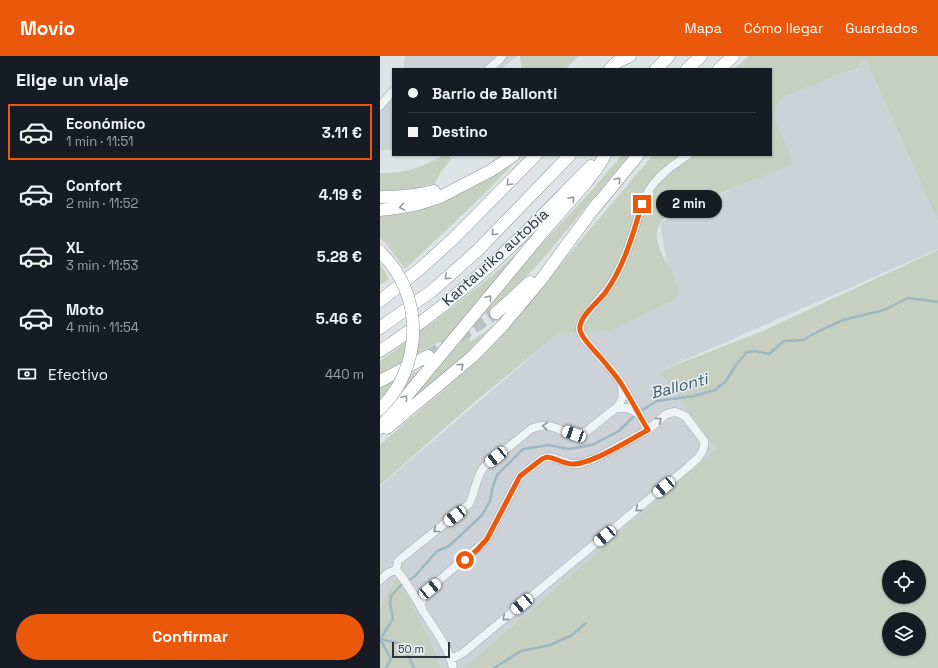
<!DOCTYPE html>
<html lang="es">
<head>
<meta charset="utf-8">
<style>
  body { margin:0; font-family:"Space Grotesk",sans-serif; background:#242831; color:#f1f3f6; height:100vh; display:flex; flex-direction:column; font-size:15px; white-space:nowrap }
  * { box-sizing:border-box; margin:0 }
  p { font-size:13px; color:#9ea1a6 }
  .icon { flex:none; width:22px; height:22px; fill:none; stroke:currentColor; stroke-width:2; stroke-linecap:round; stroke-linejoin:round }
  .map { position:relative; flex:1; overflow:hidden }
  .side { display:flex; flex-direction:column; background:#171b24; width:380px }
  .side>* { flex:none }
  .banner { position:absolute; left:12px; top:12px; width:380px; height:88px; border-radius:0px; box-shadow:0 1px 3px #0004; display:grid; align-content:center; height:88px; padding:0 16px; background:#171b24 }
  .buttons { position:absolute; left:502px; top:504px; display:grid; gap:8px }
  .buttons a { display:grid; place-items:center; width:44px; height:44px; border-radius:50%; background:#171b24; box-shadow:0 1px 3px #0004; font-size:20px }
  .scale { position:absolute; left:12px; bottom:10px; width:58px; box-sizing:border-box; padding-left:4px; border:2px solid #29343b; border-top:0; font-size:11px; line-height:14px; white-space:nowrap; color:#29343b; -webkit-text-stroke:3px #edf1f4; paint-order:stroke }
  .end { position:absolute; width:18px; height:18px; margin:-9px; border:5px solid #ea580c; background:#fff; box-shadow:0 0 0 2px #fff }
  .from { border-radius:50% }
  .bubble { position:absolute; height:28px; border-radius:14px; background:#171b24; box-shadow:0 1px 3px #0004; font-size:13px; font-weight:700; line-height:28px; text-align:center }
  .car { position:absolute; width:12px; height:24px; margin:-12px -6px; border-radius:5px; box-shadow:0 0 3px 1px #0007; background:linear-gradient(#fff 24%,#345 0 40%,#fff 0 76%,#345 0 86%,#fff 0) }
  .banner b { display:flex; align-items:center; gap:14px; height:38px; font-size:15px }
  .banner b+b { border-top:1px solid #363941 }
  .banner i { width:10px; height:10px; background:#f1f3f6 }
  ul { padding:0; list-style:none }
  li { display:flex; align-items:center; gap:12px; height:56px; margin:0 8px 6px; padding:0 8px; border:2px solid transparent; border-radius:0px }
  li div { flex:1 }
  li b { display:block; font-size:15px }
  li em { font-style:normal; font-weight:700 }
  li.active { border-color:#ea580c }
  li>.icon { width:36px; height:36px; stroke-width:1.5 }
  h2 { padding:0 16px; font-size:18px; line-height:48px }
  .pay { display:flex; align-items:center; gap:10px; height:44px; padding:0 16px; font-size:15px }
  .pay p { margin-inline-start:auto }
  .cta { display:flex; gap:8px; margin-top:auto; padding:8px 16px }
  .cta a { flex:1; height:46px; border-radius:24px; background:#ea580c; color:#fff; font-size:16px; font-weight:700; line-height:46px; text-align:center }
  header { display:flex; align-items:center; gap:24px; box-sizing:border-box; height:56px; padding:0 20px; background:#ea580c; color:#fff }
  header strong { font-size:19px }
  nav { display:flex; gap:22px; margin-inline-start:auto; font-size:14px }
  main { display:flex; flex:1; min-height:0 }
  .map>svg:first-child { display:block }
  .built { fill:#ccd2d7 }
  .green { fill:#c7cfc0; fill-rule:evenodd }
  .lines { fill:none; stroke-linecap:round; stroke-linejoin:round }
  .stream { stroke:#9cb8c2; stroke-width:2.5 }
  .highway-tunnel { stroke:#bac0c4; stroke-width:12; stroke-dasharray:12 6; stroke-linecap:butt }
  .minor-casing { stroke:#a4abaf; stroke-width:9 }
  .highway-casing { stroke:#87939b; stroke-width:13 }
  .minor { stroke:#f0f3f5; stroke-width:8 }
  .highway { stroke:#fff; stroke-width:12 }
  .highway-bridge-casing { stroke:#87939b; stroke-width:13; stroke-linecap:butt }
  .highway-bridge { stroke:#fff; stroke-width:12 }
  .oneway { stroke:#949a9d }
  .oneway2 { stroke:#8c9498 }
  .route { stroke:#ea580c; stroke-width:5 }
  .labels { text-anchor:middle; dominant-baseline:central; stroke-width:3; stroke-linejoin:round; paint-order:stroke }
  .street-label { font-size:15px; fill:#29343b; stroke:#edf1f4 }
  .water-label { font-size:16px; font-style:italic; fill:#375a6a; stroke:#edf1f4 }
</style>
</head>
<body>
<header>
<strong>Movio</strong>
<nav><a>Mapa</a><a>Cómo llegar</a><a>Guardados</a></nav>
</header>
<main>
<section class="side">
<h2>Elige un viaje</h2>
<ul>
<li class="active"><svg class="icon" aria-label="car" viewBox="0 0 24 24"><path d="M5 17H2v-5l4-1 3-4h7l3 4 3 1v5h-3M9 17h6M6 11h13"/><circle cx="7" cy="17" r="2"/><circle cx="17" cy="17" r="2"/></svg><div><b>Económico</b><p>1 min · 11:51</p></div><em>3.11 €</em></li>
<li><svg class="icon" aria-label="car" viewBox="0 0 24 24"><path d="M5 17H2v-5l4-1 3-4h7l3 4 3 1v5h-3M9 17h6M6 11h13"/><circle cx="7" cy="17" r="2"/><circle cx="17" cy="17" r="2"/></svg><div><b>Confort</b><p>2 min · 11:52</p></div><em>4.19 €</em></li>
<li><svg class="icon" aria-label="car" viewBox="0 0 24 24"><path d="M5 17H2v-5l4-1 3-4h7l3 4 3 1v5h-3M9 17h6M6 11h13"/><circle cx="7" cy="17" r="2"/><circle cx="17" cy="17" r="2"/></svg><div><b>XL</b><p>3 min · 11:53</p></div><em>5.28 €</em></li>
<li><svg class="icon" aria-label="car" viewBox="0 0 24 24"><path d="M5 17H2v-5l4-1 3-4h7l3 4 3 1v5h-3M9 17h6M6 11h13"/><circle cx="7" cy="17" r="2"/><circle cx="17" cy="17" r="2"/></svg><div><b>Moto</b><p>4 min · 11:54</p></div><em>5.46 €</em></li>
</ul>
<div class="pay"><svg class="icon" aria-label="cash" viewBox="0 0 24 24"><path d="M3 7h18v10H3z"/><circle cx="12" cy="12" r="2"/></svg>Efectivo<p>440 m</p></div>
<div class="cta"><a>Confirmar</a></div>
</section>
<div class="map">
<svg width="558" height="612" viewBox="0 0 558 612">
  <rect width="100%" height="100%" fill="#dee3e6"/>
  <path class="built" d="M25,0H138L121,13H24Z
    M485,1L558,166V193L280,315L344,399L237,479L84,612H61L55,595L12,529L0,552V430L179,277L230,275L287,207L280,167L411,106L394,61L396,49L401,41L459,18L477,14Z
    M13,29V94H0V44Z"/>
  <path class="green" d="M140,0H199L185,13H142Z
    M369,0H558V166L485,1L477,13L459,18L403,41L396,49L394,61L411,102V106L408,110L290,158C286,161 281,164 279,169C270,187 290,209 296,226C297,230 298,234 298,238L292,245L230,275L179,277L91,349L0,429V389C35,357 73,328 107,295L273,99H391V13H354Z
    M65,99H69L71,104L63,113L54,128L26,134H0V117C14,117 28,116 41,110C49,107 57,102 65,99Z
    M242,99H249L162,204L130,238L98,263L145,206L212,134Z
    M135,106L97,145L25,213L5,186L0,183V161L33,156L88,134Z
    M157,178L71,279L21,307L0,318V305C41,276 81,246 119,213C132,202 144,189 157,178Z
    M558,194V612H85V611L336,393L280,315L385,274ZM509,511H539V541H509ZM509,563H539V593H509Z
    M0,207L9,223L0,229Z
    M139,245L120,269L17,359L83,281L90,279V286L117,267L116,264Z
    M43,313L0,365V361L11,349L28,319Z
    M14,324L3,341L0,344V331Z
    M18,522L55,595L61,612H0V552L12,529Z"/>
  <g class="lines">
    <path class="stream" d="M259,356L277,345L314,340L335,334L346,325L356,309L367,296L375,295L389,298L404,285L423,284L441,274L463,264L504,254L528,242L545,244L558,246
      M0,583L21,588L29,601L34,612
      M6,612L11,603L0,583L13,563L10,548L11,540L21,529L34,521L57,495L69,490L82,478L102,459L110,445L113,430L117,419L143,393L168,389L189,393L212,389L239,375L255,359
      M114,612L141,595L170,589L192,579L206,567"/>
    <path class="highway-tunnel" d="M48,300L82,279L116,257"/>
    <g class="minor-casing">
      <path id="minor" d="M109,13L120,3L122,0
        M0,50L13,35
        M236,352H247L257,357
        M268,374C259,359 251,343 242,328C236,318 227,309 219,300C214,293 201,282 200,273C199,262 222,241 229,231C243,210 251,186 258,161C261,153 263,144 268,136C277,120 293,109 308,99
        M16,514L18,505L89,448C95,436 96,421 104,411L151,373C174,361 187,386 207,375L236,352C242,345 244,340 242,332
        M16,514C27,526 35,541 43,555C54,573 69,591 73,612
        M0,524L8,517L16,514
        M42,553L41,548L44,537L102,488L107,483L140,420L162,403L167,401L174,402L191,408H199L214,403L268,374L285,359L290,357L295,356L301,358L306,361L324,385V390L322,396L318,402L308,411L83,597L71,603"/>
    </g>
    <g class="highway-casing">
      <path id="highway" d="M230,13L237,6L250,0
        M276,13L289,0
        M307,13L321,0
        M339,13L353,0
        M0,141C19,141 36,140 54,135
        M0,154L16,152L38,148L60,141L110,115L134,99
        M212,155L258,99
        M0,245L41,212L73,183L156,99
        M116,257L134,241L150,226
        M0,272L53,234L97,195L190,99
        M0,295C46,265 89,230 129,192C157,166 184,137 211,110
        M0,325L48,300
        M0,372L162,177L204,129L218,111L225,99
        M7,372L92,301L124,268L160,225L217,148"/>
    </g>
    <use href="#minor" class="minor"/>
    <use href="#highway" class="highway"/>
    <g class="highway-bridge-casing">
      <path id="highway-bridge" d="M0,196C33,228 42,275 24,318C21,325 17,333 12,339C9,344 4,348 0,353"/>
    </g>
    <use href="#highway-bridge" class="highway-bridge"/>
  </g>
  <defs><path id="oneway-chevron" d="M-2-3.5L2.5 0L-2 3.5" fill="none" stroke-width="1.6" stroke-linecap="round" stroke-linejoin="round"/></defs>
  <g class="oneway">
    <use href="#oneway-chevron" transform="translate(238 124) rotate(-50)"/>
    <use href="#oneway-chevron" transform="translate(129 127) rotate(134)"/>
    <use href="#oneway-chevron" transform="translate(192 143) rotate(-49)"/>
    <use href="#oneway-chevron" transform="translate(22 151) rotate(169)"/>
    <use href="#oneway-chevron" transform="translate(114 177) rotate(135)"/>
    <use href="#oneway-chevron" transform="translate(67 221) rotate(138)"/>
    <use href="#oneway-chevron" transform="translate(109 242) rotate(-50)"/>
    <use href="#oneway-chevron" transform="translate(81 310) rotate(-40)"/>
    <use href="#oneway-chevron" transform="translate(25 342) rotate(-50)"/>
  </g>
  <g class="oneway2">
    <use href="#oneway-chevron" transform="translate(279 364) rotate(-39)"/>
    <use href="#oneway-chevron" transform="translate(165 370) rotate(-176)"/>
    <use href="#oneway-chevron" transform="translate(258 453) rotate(140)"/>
    <use href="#oneway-chevron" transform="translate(56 474) rotate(142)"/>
    <use href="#oneway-chevron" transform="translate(125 562) rotate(140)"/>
  </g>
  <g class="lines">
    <path class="route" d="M85,504L97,494L107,483L140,420L162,403L167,401C175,402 183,407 191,408C209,410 251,383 268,374C259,359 251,343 242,329C236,319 228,311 221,302C216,296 201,282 200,274C198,261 218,246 225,237C244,211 253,178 262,148"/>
  </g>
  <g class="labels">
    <g class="street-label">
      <text transform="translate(115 201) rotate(-42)">Kantauriko autobia</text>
    </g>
    <g class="water-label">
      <text transform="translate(299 330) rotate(-15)">Ballonti</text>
    </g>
  </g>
</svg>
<div class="buttons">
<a><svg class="icon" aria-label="locate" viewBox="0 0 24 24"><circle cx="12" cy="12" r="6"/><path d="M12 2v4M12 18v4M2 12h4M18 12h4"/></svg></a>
<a><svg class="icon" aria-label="layers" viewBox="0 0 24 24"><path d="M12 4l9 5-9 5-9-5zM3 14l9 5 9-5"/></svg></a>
</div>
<div class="scale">50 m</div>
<i class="end from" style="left:85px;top:504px"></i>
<i class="end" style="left:262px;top:148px"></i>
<div class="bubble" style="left:276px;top:134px;width:66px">2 min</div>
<i class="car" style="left:194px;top:378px;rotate:290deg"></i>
<i class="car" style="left:116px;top:401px;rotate:231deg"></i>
<i class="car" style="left:284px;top:431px;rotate:230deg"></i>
<i class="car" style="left:75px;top:460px;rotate:232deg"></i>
<i class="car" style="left:225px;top:480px;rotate:230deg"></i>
<i class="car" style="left:50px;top:533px;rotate:51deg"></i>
<i class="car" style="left:142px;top:548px;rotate:230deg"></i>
<div class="banner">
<b><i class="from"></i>Barrio de Ballonti</b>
<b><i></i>Destino</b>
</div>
</div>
</main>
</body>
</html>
